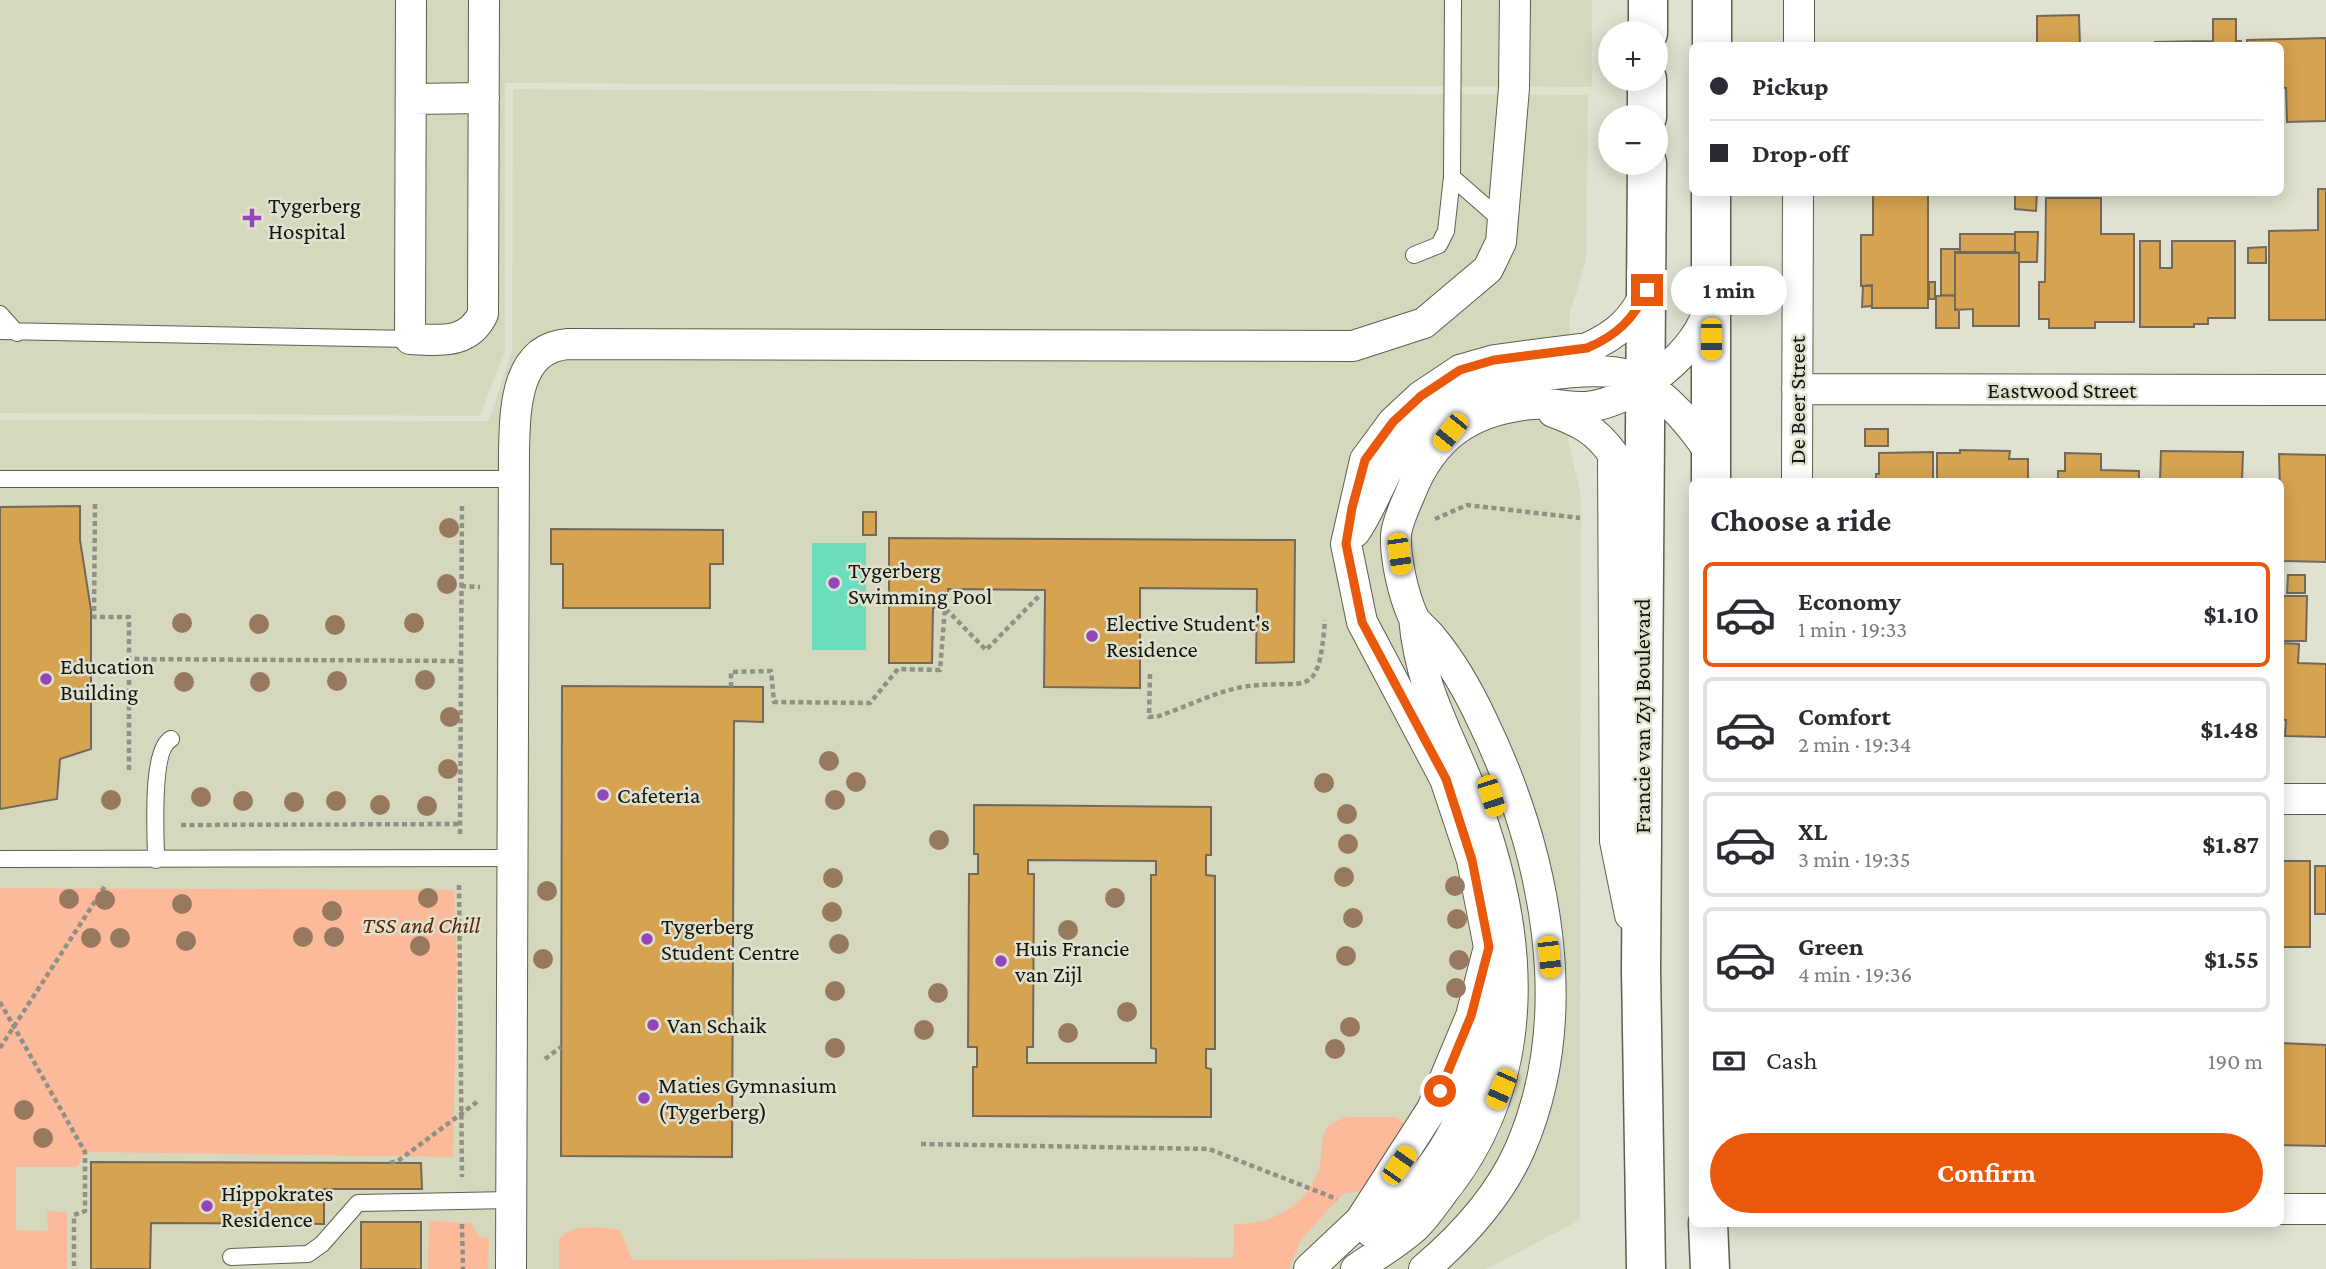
<!DOCTYPE html>
<html lang="en">
<head>
<meta charset="utf-8">
<style>
  body { margin:0; font-family:"Crimson Pro",serif; background:#f2f2f3; color:#2b2b33; height:100vh; display:flex; flex-direction:column; font-size:26px; white-space:nowrap }
  * { box-sizing:border-box; margin:0 }
  p { font-size:23px; color:#7c7c81 }
  .icon { flex:none; width:38px; height:38px; fill:none; stroke:currentColor; stroke-width:2; stroke-linecap:round; stroke-linejoin:round }
  .map { position:relative; flex:1; overflow:hidden }
  .drawer { position:absolute; left:1689px; top:478px; width:595px; height:749px; display:flex; flex-direction:column; background:#fff; border-radius:10px; box-shadow:0 4px 18px #0003 }
  .drawer>* { flex:none }
  .banner { position:absolute; left:1689px; top:42px; width:595px; height:154px; border-radius:10px; box-shadow:0 4px 18px #0003; display:grid; align-content:center; height:154px; padding:0 21px; background:#fff }
  .tools { position:absolute; left:1598px; top:21px; display:grid; gap:14px }
  .tools a { display:grid; place-items:center; width:70px; height:70px; border-radius:50%; background:#fff; box-shadow:0 4px 18px #0003; font-size:35px }
  .end { position:absolute; width:32px; height:32px; margin:-16px; border:9px solid #ea580c; background:#fff; box-shadow:0 0 0 4px #fff }
  .from { border-radius:50% }
  .bubble { position:absolute; height:49px; border-radius:24px; background:#fff; box-shadow:0 4px 18px #0003; font-size:23px; font-weight:700; line-height:49px; text-align:center }
  .car { position:absolute; width:21px; height:42px; margin:-21px -10px; border-radius:9px; box-shadow:0 0 5px 2px #0007; background:linear-gradient(#f5c518 24%,#345 0 40%,#f5c518 0 76%,#345 0 86%,#f5c518 0) }
  .banner b { display:flex; align-items:center; gap:24px; height:66px; font-size:26px }
  .banner b+b { border-top:2px solid #e1e1e2 }
  .banner i { width:18px; height:18px; background:#2b2b33 }
  ul { padding:0; list-style:none }
  li { display:flex; align-items:center; gap:21px; height:105px; margin:0 14px 10px; padding:0 7px; border:4px solid #e1e1e2; border-radius:10px }
  li div { flex:1 }
  li b { display:block; font-size:26px }
  li em { font-style:normal; font-weight:700 }
  li.selected { border-color:#ea580c }
  li>.icon { width:63px; height:63px; stroke-width:1.5 }
  h2 { padding:0 21px; font-size:32px; line-height:84px }
  .pay { display:flex; align-items:center; gap:18px; height:77px; padding:0 21px; font-size:26px }
  .pay p { margin-inline-start:auto }
  .button { display:flex; gap:14px; margin-top:auto; padding:14px 21px }
  .button a { flex:1; height:80px; border-radius:42px; background:#ea580c; color:#fff; font-size:28px; font-weight:700; line-height:80px; text-align:center }
  .map>svg:first-child { display:block }
  .built { fill:#d6d8be }
  .green { fill:#fcba9a }
  .water { fill:#6adebc }
  .building { fill:#d6a451; stroke:#72695c; stroke-width:2; fill-rule:evenodd }
  .lines { fill:none; stroke-linecap:round; stroke-linejoin:round }
  .lane-casing { stroke:#5e5f50; stroke-width:18 }
  .street-casing { stroke:#5e5f50; stroke-width:32 }
  .secondary-casing { stroke:#5e5f50; stroke-width:41 }
  .path { stroke:#909184; stroke-width:4.5; stroke-dasharray:5 3.5; stroke-linecap:butt }
  .lane { stroke:#fff; stroke-width:16 }
  .street { stroke:#fff; stroke-width:30 }
  .secondary { stroke:#fff; stroke-width:38 }
  .tree { fill:#96795f }
  .route { stroke:#ea580c; stroke-width:9 }
  .poi-dot { fill:#9346b7; stroke:#e0e1d0; stroke-width:2.5 }
  .labels { text-anchor:middle; dominant-baseline:central; stroke-width:5; stroke-linejoin:round; paint-order:stroke }
  .poi-label { font-size:23px; fill:#15150f; stroke:#e0e1d0; text-anchor:start }
  .street-label { font-size:23px; fill:#15150f; stroke:#e0e1d0 }
  .park-label { font-size:23px; font-style:italic; fill:#592403; stroke:#e0e1d0 }
</style>
</head>
<body>
<div class="map">
<svg width="2326" height="1269" viewBox="0 0 2326 1269">
  <rect width="100%" height="100%" fill="#e0e1d0"/>
  <path class="built" d="M0,0H1592V87L505,83V350L480,416L0,413Z
    M513,89L1588,95L1586,260L1570,312L1568,439L1581,497L1580,1220L1486,1269H0V420L489,421L512,350Z"/>
  <path class="green" d="M0,888L454,890L457,961L453,1157L86,1152L77,1167H16V1230L48,1231L47,1211L67,1212V1269H0Z
    M1347,1117H1396L1407,1127L1370,1191L1344,1193L1301,1239L1289,1269H559V1239C574,1223 600,1227 620,1230L632,1260L1233,1258L1234,1224C1270,1225 1307,1207 1319,1169C1323,1157 1319,1137 1328,1127C1332,1122 1342,1119 1347,1117Z
    M429,1221L471,1223L480,1238L489,1237L488,1269H428Z"/>
  <path class="water" d="M812,543H866V650H812Z"/>
  <path class="building" d="M2079,15L2080,46H2037V16Z
    M2213,19H2236V41H2241V46H2155V42L2213,41Z
    M2326,38V121L2287,122L2286,88H2280V46H2247V40Z
    M1882,44H1921V46H1882Z
    M2318,189H2326V320H2269V231L2318,230Z
    M1873,192H1928V308H1872V285L1861,286V235H1873Z
    M2015,192H2037L2036,211L2015,209Z
    M2046,198H2101V234H2134V322H2095V328H2049V319H2039V282H2045Z
    M2015,232H2038L2037,262H2019V253L2015,252Z
    M1960,234H2015V252H1960Z
    M2140,241H2160V268H2172V241H2235V318H2208V324H2194V327H2140Z
    M2266,247V263H2248V248Z
    M1941,249H1960V252H1955V296L1941,295Z
    M1955,253H2019V326H1973V309L1955,310Z
    M1929,282H1935V299H1929Z
    M1863,286H1872V306L1862,307Z
    M1955,295V309L1959,310V328H1936V296Z
    M1865,429H1888V446H1865Z
    M1960,450L2010,451L2009,459H2028V481H1937V453H1960Z
    M2161,451L2243,452L2242,481H2160Z
    M1933,452V481H1876V474H1879V453Z
    M2065,453L2101,454V470L2139,471V481H2058V471H2065Z
    M2279,454L2326,455V562L2282,561Z
    M80,506V540L91,610V749L60,759L57,799L0,809V507Z
    M863,512H876V535H863Z
    M551,529L723,530V564H710V608H563V564H551Z
    M889,538L1295,540L1294,662L1256,663L1257,589L1140,588V688L1044,687L1045,590L948,589V595L933,609L932,663H889Z
    M2288,575H2305V593H2287Z
    M2280,596H2307L2306,641H2280Z
    M2280,643L2299,644L2298,663L2326,664V737L2285,736L2286,720H2280Z
    M562,686L763,687V722L734,721L732,1157L561,1156Z
    M974,805L1211,807V855H1206V875L1215,876V1049H1206V1068L1211,1069V1117L973,1116V1067H977V1047H968L969,874H978V854H974ZM1028,860L1156,861V875H1151V1048L1156,1049V1063H1027V1047H1033L1034,874H1028Z
    M2280,861H2310V947H2280Z
    M2315,866H2326V914H2315Z
    M2280,1043L2326,1045V1146L2280,1145Z
    M91,1162L421,1163L422,1189H324V1224L151,1223L150,1269H91Z
    M361,1222H421V1269H361Z"/>
  <g class="lines">
    <g class="lane-casing">
      <path id="lane" d="M1453,0L1452,177L1501,220
        M1414,255L1439,245L1446,231L1452,177
        M0,314L17,333
        M0,331L410,339
        M0,479H513
        M0,859L511,858
        M156,860C156,835 150,750 171,739
        M231,1257L308,1254L322,1244L358,1203L510,1200"/>
    </g>
    <g class="street-casing">
      <path id="street" d="M411,0L410,339C440,340 468,345 483,314L484,0
        M1799,46V0
        M411,99L484,98
        M1797,389L2326,390
        M1553,412C1580,422 1596,430 1613,454L1615,841L1630,915
        M1797,481L1798,192
        M1355,532C1377,500 1386,460 1414,432C1427,419 1448,402 1465,394C1493,380 1598,364 1627,375C1663,389 1691,424 1711,454
        M2280,799H2326
        M2280,1209H2326
        M1371,1232C1393,1208 1419,1185 1437,1159C1466,1118 1497,1036 1492,986
        M511,1269L514,452C515,413 514,348 568,344L1353,346L1424,323L1488,269L1501,242L1514,88L1515,0
        M1309,1269L1360,1221L1432,1109L1471,1016L1489,947L1472,860L1445,779L1362,622L1346,544L1365,460L1393,422L1421,396L1460,370L1495,360L1587,348C1616,336 1634,319 1647,290
        M1356,1269C1376,1255 1399,1242 1416,1226C1426,1216 1435,1203 1443,1192C1534,1079 1525,939 1478,809C1453,739 1421,696 1414,618
        M1424,1269C1463,1236 1499,1197 1520,1149C1579,1013 1545,851 1483,722C1470,694 1452,662 1432,638C1426,630 1415,623 1412,614C1403,593 1395,558 1396,535C1397,522 1405,506 1410,494C1432,437 1470,410 1531,404C1549,402 1568,408 1587,407C1633,402 1701,352 1709,305"/>
    </g>
    <g class="secondary-casing">
      <path id="secondary" d="M1648,33V0
        M1712,46V0
        M1647,117V79
        M1711,192V481
        M1708,1223L1710,1269
        M1646,1269L1641,970L1647,163"/>
    </g>
    <path class="path" d="M95,504L94,617H129V659L459,661
      M1435,519L1467,505L1580,518
      M461,586L480,587
      M1150,674L1149,717L1159,716C1186,707 1215,692 1242,687C1308,677 1318,705 1325,620
      M731,687V672L771,671L774,702L870,703L898,669L940,670L945,608L986,650L1039,596
      M129,770V659
      M181,825L460,824
      M460,834L462,504
      M459,885L462,1177
      M0,1002L85,1152V1211L74,1215V1269
      M0,1048L105,886
      M545,1059L561,1047
      M921,1144L1209,1149L1337,1199
      M390,1163L398,1161L477,1102
      M462,1224L463,1269"/>
    <use href="#lane" class="lane"/>
    <use href="#street" class="street"/>
    <use href="#secondary" class="secondary"/>
  </g>
  <g class="tree">
    <circle cx="449" cy="528" r="10"/>
    <circle cx="447" cy="584" r="10"/>
    <circle cx="182" cy="623" r="10"/>
    <circle cx="414" cy="623" r="10"/>
    <circle cx="259" cy="624" r="10"/>
    <circle cx="335" cy="625" r="10"/>
    <circle cx="425" cy="680" r="10"/>
    <circle cx="337" cy="681" r="10"/>
    <circle cx="184" cy="682" r="10"/>
    <circle cx="260" cy="682" r="10"/>
    <circle cx="450" cy="717" r="10"/>
    <circle cx="829" cy="761" r="10"/>
    <circle cx="448" cy="769" r="10"/>
    <circle cx="856" cy="782" r="10"/>
    <circle cx="1324" cy="783" r="10"/>
    <circle cx="201" cy="797" r="10"/>
    <circle cx="111" cy="800" r="10"/>
    <circle cx="835" cy="800" r="10"/>
    <circle cx="243" cy="801" r="10"/>
    <circle cx="336" cy="801" r="10"/>
    <circle cx="294" cy="802" r="10"/>
    <circle cx="380" cy="805" r="10"/>
    <circle cx="427" cy="806" r="10"/>
    <circle cx="1347" cy="814" r="10"/>
    <circle cx="939" cy="840" r="10"/>
    <circle cx="1348" cy="844" r="10"/>
    <circle cx="1344" cy="877" r="10"/>
    <circle cx="833" cy="878" r="10"/>
    <circle cx="1455" cy="886" r="10"/>
    <circle cx="547" cy="891" r="10"/>
    <circle cx="428" cy="898" r="10"/>
    <circle cx="1115" cy="898" r="10"/>
    <circle cx="69" cy="899" r="10"/>
    <circle cx="105" cy="900" r="10"/>
    <circle cx="182" cy="904" r="10"/>
    <circle cx="332" cy="911" r="10"/>
    <circle cx="832" cy="912" r="10"/>
    <circle cx="1353" cy="918" r="10"/>
    <circle cx="1457" cy="919" r="10"/>
    <circle cx="1068" cy="930" r="10"/>
    <circle cx="303" cy="937" r="10"/>
    <circle cx="334" cy="937" r="10"/>
    <circle cx="91" cy="938" r="10"/>
    <circle cx="120" cy="938" r="10"/>
    <circle cx="186" cy="941" r="10"/>
    <circle cx="839" cy="944" r="10"/>
    <circle cx="420" cy="946" r="10"/>
    <circle cx="1346" cy="956" r="10"/>
    <circle cx="543" cy="959" r="10"/>
    <circle cx="1459" cy="960" r="10"/>
    <circle cx="1456" cy="988" r="10"/>
    <circle cx="835" cy="991" r="10"/>
    <circle cx="938" cy="993" r="10"/>
    <circle cx="1127" cy="1012" r="10"/>
    <circle cx="1350" cy="1027" r="10"/>
    <circle cx="924" cy="1030" r="10"/>
    <circle cx="1068" cy="1033" r="10"/>
    <circle cx="835" cy="1048" r="10"/>
    <circle cx="1335" cy="1049" r="10"/>
    <circle cx="24" cy="1110" r="10"/>
    <circle cx="43" cy="1138" r="10"/>
  </g>
  <g class="lines">
    <path class="route" d="M1440,1091L1471,1016L1489,947L1472,860L1446,779L1362,622L1346,544L1352,508L1365,460L1393,422L1421,396L1460,370L1494,360L1587,348C1616,336 1634,319 1647,290"/>
  </g>
  <g class="poi-dot">
    <path d="M248.5 207.5h7v7h7v7h-7v7h-7v-7h-7v-7h7z"/>
    <circle cx="834" cy="583" r="7"/>
    <circle cx="1092" cy="636" r="7"/>
    <circle cx="46" cy="679" r="7"/>
    <circle cx="603" cy="795" r="7"/>
    <circle cx="647" cy="939" r="7"/>
    <circle cx="1001" cy="961" r="7"/>
    <circle cx="653" cy="1025" r="7"/>
    <circle cx="644" cy="1098" r="7"/>
    <circle cx="207" cy="1206" r="7"/>
  </g>
  <g class="labels">
    <g class="poi-label">
      <text x="268" y="205">Tygerberg<tspan x="268" dy="26">Hospital</tspan></text>
      <text x="848" y="570">Tygerberg<tspan x="848" dy="26">Swimming Pool</tspan></text>
      <text x="1106" y="623">Elective Student's<tspan x="1106" dy="26">Residence</tspan></text>
      <text x="60" y="666">Education<tspan x="60" dy="26">Building</tspan></text>
      <text x="617" y="795">Cafeteria</text>
      <text x="661" y="926">Tygerberg<tspan x="661" dy="26">Student Centre</tspan></text>
      <text x="1015" y="948">Huis Francie<tspan x="1015" dy="26">van Zijl</tspan></text>
      <text x="667" y="1025">Van Schaik</text>
      <text x="658" y="1085">Maties Gymnasium<tspan x="658" dy="26">(Tygerberg)</tspan></text>
      <text x="221" y="1193">Hippokrates<tspan x="221" dy="26">Residence</tspan></text>
    </g>
    <g class="street-label">
      <text x="2062" y="390">Eastwood Street</text>
      <text transform="translate(1797 400) rotate(-90)">De Beer Street</text>
      <text transform="translate(1642 716) rotate(-90)">Francie van Zyl Boulevard</text>
    </g>
    <g class="park-label">
      <text x="421" y="925">TSS and Chill</text>
    </g>
  </g>
</svg>
<div class="tools">
<a>+</a>
<a>−</a>
</div>
<i class="end from" style="left:1440px;top:1091px"></i>
<i class="end" style="left:1647px;top:290px"></i>
<div class="bubble" style="left:1671px;top:266px;width:116px">1 min</div>
<i class="car" style="left:1711px;top:339px;rotate:180deg"></i>
<i class="car" style="left:1450px;top:432px;rotate:219deg"></i>
<i class="car" style="left:1399px;top:554px;rotate:172deg"></i>
<i class="car" style="left:1491px;top:796px;rotate:162deg"></i>
<i class="car" style="left:1549px;top:957px;rotate:174deg"></i>
<i class="car" style="left:1501px;top:1089px;rotate:204deg"></i>
<i class="car" style="left:1399px;top:1165px;rotate:35deg"></i>
<div class="banner">
<b><i class="from"></i>Pickup</b>
<b><i></i>Drop-off</b>
</div>
<section class="drawer">
<h2>Choose a ride</h2>
<ul>
<li class="selected"><svg class="icon" aria-label="car" viewBox="0 0 24 24"><path d="M5 17H2v-5l4-1 3-4h7l3 4 3 1v5h-3M9 17h6M6 11h13"/><circle cx="7" cy="17" r="2"/><circle cx="17" cy="17" r="2"/></svg><div><b>Economy</b><p>1 min · 19:33</p></div><em>$1.10</em></li>
<li><svg class="icon" aria-label="car" viewBox="0 0 24 24"><path d="M5 17H2v-5l4-1 3-4h7l3 4 3 1v5h-3M9 17h6M6 11h13"/><circle cx="7" cy="17" r="2"/><circle cx="17" cy="17" r="2"/></svg><div><b>Comfort</b><p>2 min · 19:34</p></div><em>$1.48</em></li>
<li><svg class="icon" aria-label="car" viewBox="0 0 24 24"><path d="M5 17H2v-5l4-1 3-4h7l3 4 3 1v5h-3M9 17h6M6 11h13"/><circle cx="7" cy="17" r="2"/><circle cx="17" cy="17" r="2"/></svg><div><b>XL</b><p>3 min · 19:35</p></div><em>$1.87</em></li>
<li><svg class="icon" aria-label="car" viewBox="0 0 24 24"><path d="M5 17H2v-5l4-1 3-4h7l3 4 3 1v5h-3M9 17h6M6 11h13"/><circle cx="7" cy="17" r="2"/><circle cx="17" cy="17" r="2"/></svg><div><b>Green</b><p>4 min · 19:36</p></div><em>$1.55</em></li>
</ul>
<div class="pay"><svg class="icon" aria-label="cash" viewBox="0 0 24 24"><path d="M3 7h18v10H3z"/><circle cx="12" cy="12" r="2"/></svg>Cash<p>190 m</p></div>
<div class="button"><a>Confirm</a></div>
</section>
</div>
</body>
</html>
